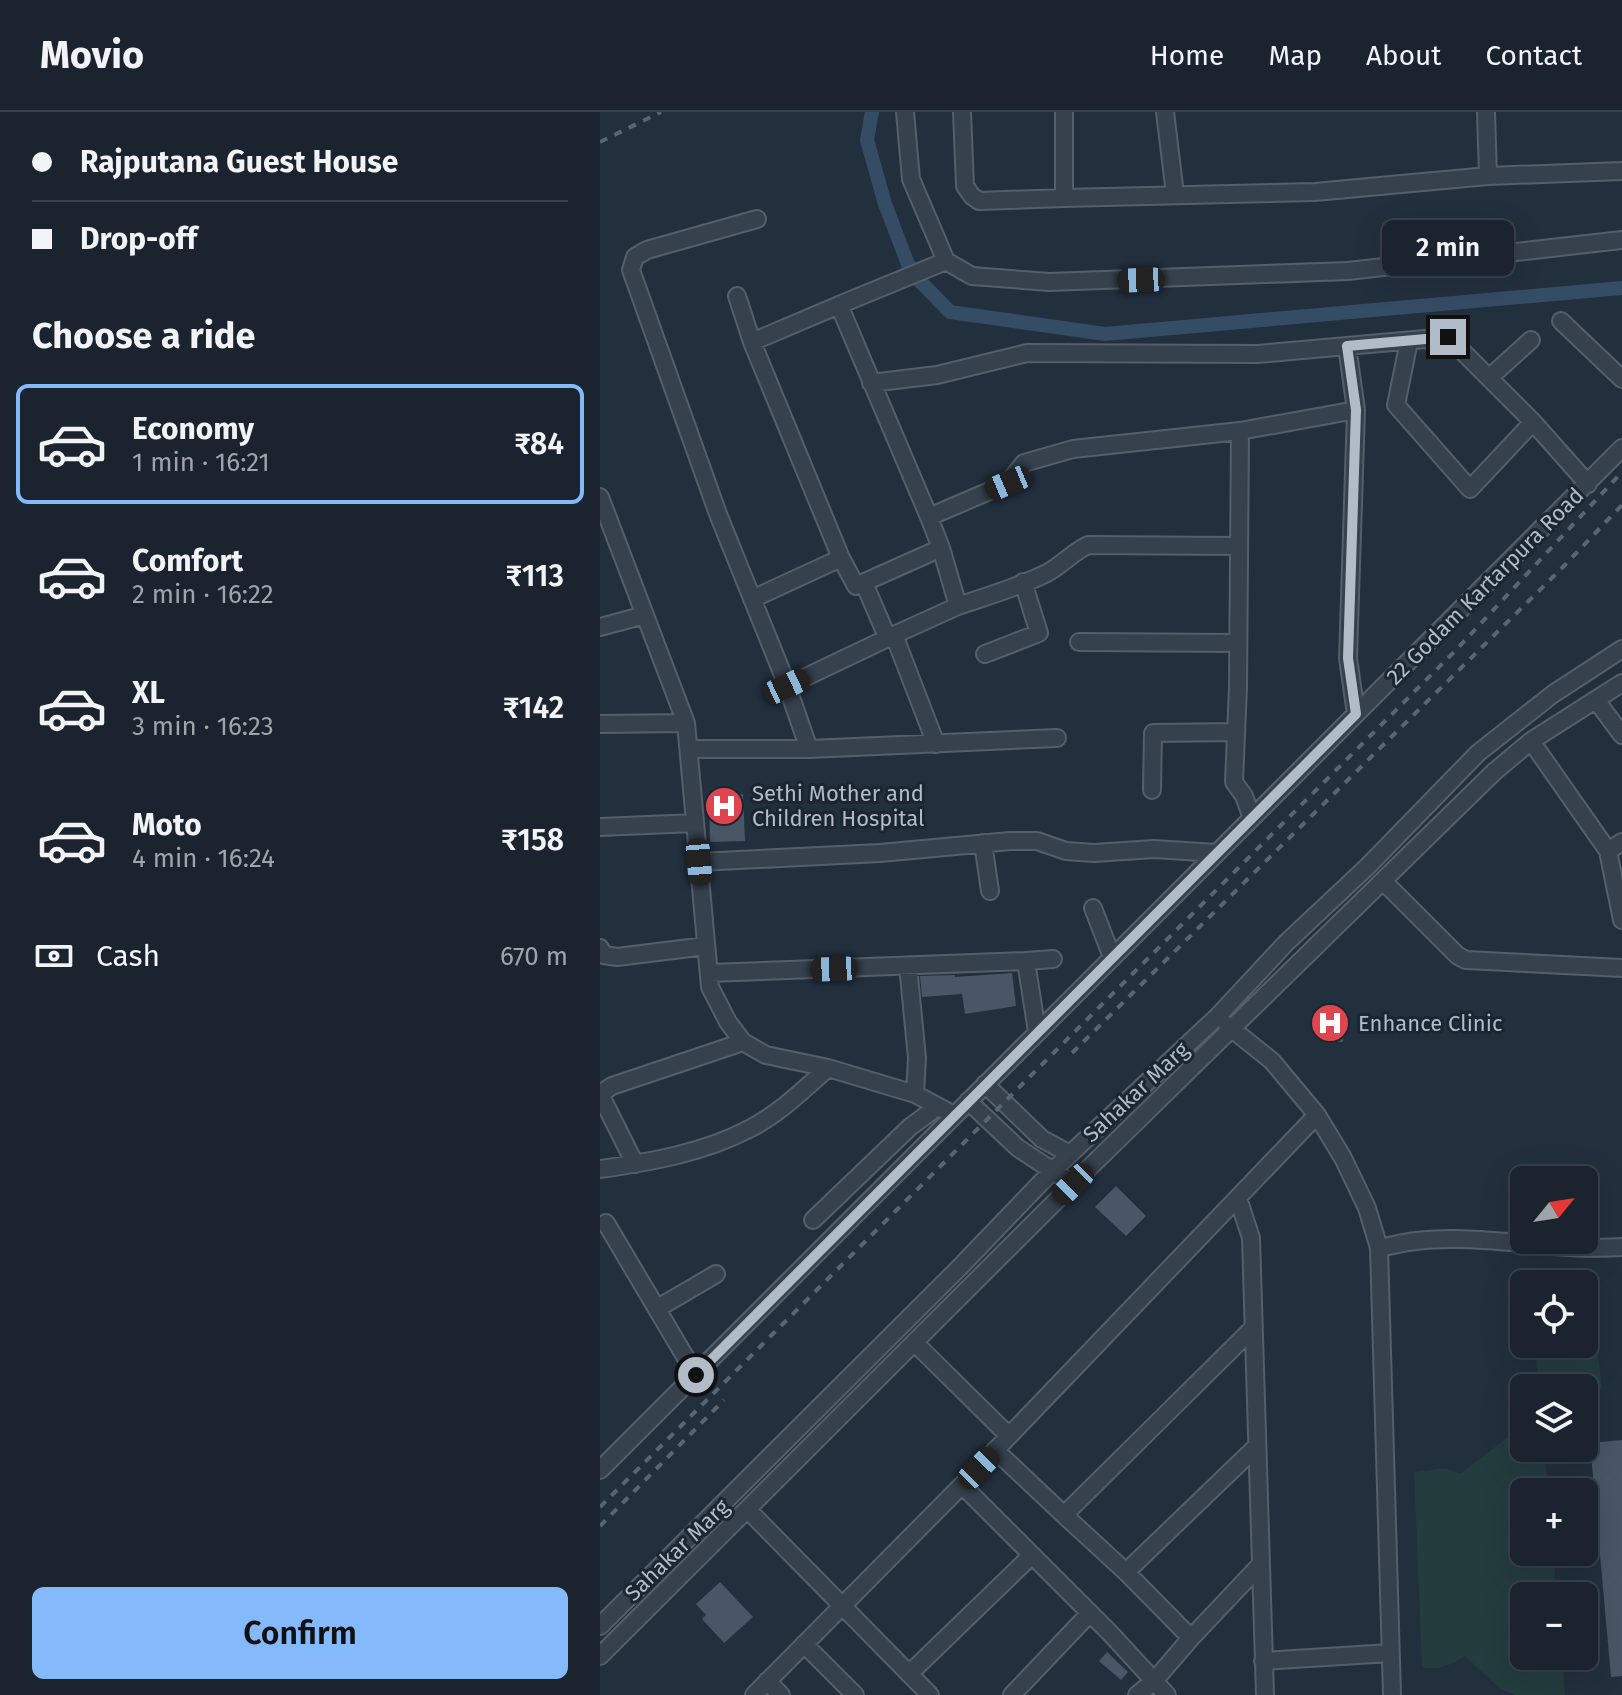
<!DOCTYPE html>
<html lang="en">
<head>
<meta charset="utf-8">
<style>
  body { margin:0; font-family:"Fira Sans",sans-serif; background:#272f3a; color:#f1f3f6; height:100vh; display:flex; flex-direction:column; font-size:30px; white-space:nowrap }
  * { box-sizing:border-box; margin:0 }
  p { font-size:26px; color:#9fa4aa }
  .icon { flex:none; width:44px; height:44px; fill:none; stroke:currentColor; stroke-width:2; stroke-linecap:round; stroke-linejoin:round }
  .map { position:relative; flex:1; overflow:hidden }
  .sheet { display:flex; flex-direction:column; background:#1a232e; width:600px }
  .sheet>* { flex:none }
  .banner { display:grid; align-content:center; height:176px; padding:0 32px; background:#1a232e }
  .needle { width:52px; rotate:60deg }
  .buttons { position:absolute; left:910px; top:1054px; display:grid; gap:16px }
  .buttons a { display:grid; place-items:center; width:88px; height:88px; border-radius:12px; background:#1a232e; box-shadow:0 8px 32px #0002,0 0 0 2px #38404a; font-size:40px }
  .end { position:absolute; width:36px; height:36px; margin:-18px; border:10px solid #b2bcc8; background:#111; box-shadow:0 0 0 4px #111 }
  .from { border-radius:50% }
  .bubble { position:absolute; height:56px; border-radius:12px; background:#1a232e; box-shadow:0 8px 32px #0002,0 0 0 2px #38404a; font-size:26px; font-weight:600; line-height:56px; text-align:center }
  .car { position:absolute; width:24px; height:48px; margin:-24px -12px; border-radius:10px; box-shadow:0 0 6px 2px #0007; background:linear-gradient(#222 24%,#8ab4d8 0 40%,#222 0 76%,#8ab4d8 0 86%,#222 0) }
  .banner b { display:flex; align-items:center; gap:28px; height:76px; font-size:30px }
  .banner b+b { border-top:2px solid #38404a }
  .banner i { width:20px; height:20px; background:#f1f3f6 }
  ul { padding:0; list-style:none }
  li { display:flex; align-items:center; gap:24px; height:120px; margin:0 16px 12px; padding:0 16px; border:4px solid transparent; border-radius:12px }
  li div { flex:1 }
  li b { display:block; font-size:30px }
  li em { font-style:normal; font-weight:600 }
  li.current { border-color:#84b9fb }
  li>.icon { width:72px; height:72px; stroke-width:1.5 }
  h2 { padding:0 32px; font-size:36px; line-height:96px }
  .pay { display:flex; align-items:center; gap:20px; height:88px; padding:0 32px; font-size:30px }
  .pay p { margin-inline-start:auto }
  .button { display:flex; gap:16px; margin-top:auto; padding:16px 32px }
  .button a { flex:1; height:92px; border-radius:12px; background:#84b9fb; color:#111; font-size:32px; font-weight:600; line-height:92px; text-align:center }
  header { display:flex; align-items:center; gap:48px; box-sizing:border-box; height:112px; padding:0 40px; background:#1a232e; border-bottom:2px solid #38404a }
  header strong { font-size:38px }
  nav { display:flex; gap:44px; margin-inline-start:auto; font-size:28px }
  main { display:flex; flex:1; min-height:0 }
  .map>svg:first-child { display:block }
  .green { fill:#243c3e }
  .lines { fill:none; stroke-linecap:round; stroke-linejoin:round }
  .canal { stroke:#354c65; stroke-width:14 }
  .building { fill:#485666 }
  .minor-casing { stroke:#545f6b; stroke-width:20 }
  .minor { stroke:#36414d; stroke-width:16 }
  .rail { stroke:#586574; stroke-width:4; stroke-dasharray:8 8; stroke-linecap:butt }
  .route { stroke:#b2bcc8; stroke-width:10 }
  .labels { text-anchor:middle; dominant-baseline:central; stroke-width:6; stroke-linejoin:round; paint-order:stroke }
  .street-label { font-size:22px; fill:#b2bcc8; stroke:#1b2632 }
  .poi-label { font-size:22px; fill:#b2bcc8; stroke:#1b2632; text-anchor:start }
</style>
</head>
<body>
<header>
<strong>Movio</strong>
<nav><a>Home</a><a>Map</a><a>About</a><a>Contact</a></nav>
</header>
<main>
<section class="sheet">
<div class="banner">
<b><i class="from"></i>Rajputana Guest House</b>
<b><i></i>Drop-off</b>
</div>
<h2>Choose a ride</h2>
<ul>
<li class="current"><svg class="icon" aria-label="car" viewBox="0 0 24 24"><path d="M5 17H2v-5l4-1 3-4h7l3 4 3 1v5h-3M9 17h6M6 11h13"/><circle cx="7" cy="17" r="2"/><circle cx="17" cy="17" r="2"/></svg><div><b>Economy</b><p>1 min · 16:21</p></div><em>₹84</em></li>
<li><svg class="icon" aria-label="car" viewBox="0 0 24 24"><path d="M5 17H2v-5l4-1 3-4h7l3 4 3 1v5h-3M9 17h6M6 11h13"/><circle cx="7" cy="17" r="2"/><circle cx="17" cy="17" r="2"/></svg><div><b>Comfort</b><p>2 min · 16:22</p></div><em>₹113</em></li>
<li><svg class="icon" aria-label="car" viewBox="0 0 24 24"><path d="M5 17H2v-5l4-1 3-4h7l3 4 3 1v5h-3M9 17h6M6 11h13"/><circle cx="7" cy="17" r="2"/><circle cx="17" cy="17" r="2"/></svg><div><b>XL</b><p>3 min · 16:23</p></div><em>₹142</em></li>
<li><svg class="icon" aria-label="car" viewBox="0 0 24 24"><path d="M5 17H2v-5l4-1 3-4h7l3 4 3 1v5h-3M9 17h6M6 11h13"/><circle cx="7" cy="17" r="2"/><circle cx="17" cy="17" r="2"/></svg><div><b>Moto</b><p>4 min · 16:24</p></div><em>₹158</em></li>
</ul>
<div class="pay"><svg class="icon" aria-label="cash" viewBox="0 0 24 24"><path d="M3 7h18v10H3z"/><circle cx="12" cy="12" r="2"/></svg>Cash<p>670 m</p></div>
<div class="button"><a>Confirm</a></div>
</section>
<div class="map">
<svg width="1022" height="1583" viewBox="0 0 1022 1583">
  <rect width="100%" height="100%" fill="#222f3d"/>
  <path class="green" d="M995,1215L1002,1277L984,1279V1276H938L935,1232H984V1216Z
    M924,1318V1336H944L948,1380H924V1440H953L957,1484H924V1544H962L965,1583H915L899,1576L865,1544C852,1553 838,1559 822,1555L814,1360L846,1356L860,1362L904,1328Z"/>
  <g class="lines">
    <path class="canal" d="M272,0L267,28L285,92L311,160L350,200L505,222L1022,176"/>
  </g>
  <path class="building" d="M143,682L145,729L110,730L109,683Z
    M412,861L416,894L365,902L362,882L322,885L320,864L355,863V865Z
    M723,903L744,904L743,930L721,929Z
    M516,1074L546,1104L526,1124L495,1095Z
    M1022,1328V1564L1011,1565L990,1331Z
    M120,1470L153,1505L124,1531L102,1507L106,1503L96,1492Z
    M507,1540L528,1560L521,1568L499,1549Z"/>
  <g class="lines">
    <g class="minor-casing">
      <path id="minor" d="M305,0L311,67L346,149L372,164L449,170L748,159L1022,128
        M362,0L365,74L372,84L379,89L464,86
        M464,0V86L715,80L888,64
        M565,0L575,82
        M886,0L888,64L1022,59
        M137,184L152,230
        M239,193L346,149
        M961,209L1022,267
        M809,229L796,293L870,377L933,310
        M889,266L931,228
        M271,271L337,263L427,241L657,242L747,234
        M756,298L747,234L848,225L933,310L988,372
        M640,319L638,575L634,670L644,684L652,706
        M0,385L86,611L110,875L128,910L143,930L166,943L228,956L315,982L354,1003
        M341,436L358,494C387,484 419,475 447,461C462,453 473,440 488,433L638,434
        M241,446L152,230L239,193L329,405
        M264,471L288,527
        M152,487L241,446L256,474L341,436L329,405L408,371L424,351L473,337L640,319L756,298L748,546L756,602
        M0,515L45,503
        M294,523L358,494
        M479,530L638,531
        M385,542L439,521L423,470
        M187,574L294,523L336,632
        M996,588L1022,623
        M0,612L86,611
        M931,629L1008,739L1022,808
        M89,637H209L185,568L118,402L31,158L35,145L47,138L157,107
        M209,637L457,626
        M552,678L553,621L636,620
        M0,715L95,711
        M383,731L390,779
        M1008,739L1022,730
        M99,750L280,741L410,729H437L466,739L494,741L554,737L616,741
        M783,769L858,844L866,848L1022,856
        M493,796L512,845
        M0,836L4,843L17,845L106,834
        M426,849L453,847
        M308,854L317,946L315,982
        M109,861L426,849L437,920
        M627,913L672,949L717,1003L743,1046L767,1096L779,1136L792,1583
        M385,972L442,1027L470,1042
        M0,982L12,974L143,930
        M0,982L35,1052
        M368,989L418,1036L473,1072
        M0,1057C51,1050 103,1041 149,1017C179,1002 203,978 228,956
        M638,1086L651,1126L665,1583
        M213,1108L310,1015L337,995
        M6,1111L96,1263
        M779,1136C791,1134 804,1130 816,1129C884,1121 953,1140 1022,1135
        M58,1196L116,1162
        M652,1217L464,1403L526,1460L656,1335
        M315,1231L409,1324
        M395,1338L464,1403
        M0,1358L1022,336
        M362,1373L510,1521L567,1583
        M148,1398L330,1583
        M526,1460L591,1526L660,1453
        M0,1514L359,1156L453,1058L618,904L686,831L768,754L878,641L953,582L1022,537
        M204,1532L255,1583
        M0,1544L491,1054L894,660L931,629L1022,571
        M663,1549L790,1541
        M309,1562L432,1443
        M167,1569L181,1583
        M154,1583L362,1373L717,1003
        M412,1583L490,1501
        M537,1583L554,1569L591,1526"/>
    </g>
    <use href="#minor" class="minor"/>
    <path class="rail" d="M0,30L61,0
      M472,941L963,455L1022,393
      M0,1395L856,538L1022,360
      M0,1414L124,1288"/>
  </g>
  <g class="lines">
    <path class="route" d="M96,1263L756,602L748,546L756,298L747,234L848,225"/>
  </g>
  <defs>
    <g id="hospital-disc" transform="scale(2)"><circle r="9.5" fill="#e0444e" stroke="#1b2632"/><path d="M-5-5h3v3.5h4V-5h3V5h-3V1.5h-4V5h-3Z" fill="#fff"/></g>
  </defs>
  <g fill-rule="evenodd">
    <use href="#hospital-disc" x="124" y="694"/>
    <use href="#hospital-disc" x="730" y="911"/>
  </g>
  <g class="labels">
    <g class="street-label">
      <text transform="translate(885 474) rotate(-45)">22 Godam Kartarpura Road</text>
      <text transform="translate(536 980) rotate(-43)">Sahakar Marg</text>
      <text transform="translate(77 1438) rotate(-44)">Sahakar Marg</text>
    </g>
    <g class="poi-label">
      <text x="152" y="681">Sethi Mother and<tspan x="152" dy="25">Children Hospital</tspan></text>
      <text x="758" y="911">Enhance Clinic</text>
    </g>
  </g>
</svg>
<div class="buttons">
<a><svg class="needle" viewBox="-14 -14 28 28"><path d="M0-13l5 13h-10z" fill="#e53935"/><path d="M0 13l5-13h-10z" fill="#9fa4aa"/></svg></a>
<a><svg class="icon" aria-label="locate" viewBox="0 0 24 24"><circle cx="12" cy="12" r="6"/><path d="M12 2v4M12 18v4M2 12h4M18 12h4"/></svg></a>
<a><svg class="icon" aria-label="layers" viewBox="0 0 24 24"><path d="M12 4l9 5-9 5-9-5zM3 14l9 5 9-5"/></svg></a>
<a>+</a>
<a>−</a>
</div>
<i class="end from" style="left:96px;top:1263px"></i>
<i class="end" style="left:848px;top:225px"></i>
<div class="bubble" style="left:782px;top:108px;width:132px">2 min</div>
<i class="car" style="left:541px;top:168px;rotate:268deg"></i>
<i class="car" style="left:408px;top:371px;rotate:247deg"></i>
<i class="car" style="left:187px;top:574px;rotate:65deg"></i>
<i class="car" style="left:99px;top:750px;rotate:175deg"></i>
<i class="car" style="left:234px;top:857px;rotate:268deg"></i>
<i class="car" style="left:473px;top:1072px;rotate:225deg"></i>
<i class="car" style="left:379px;top:1356px;rotate:44deg"></i>
</div>
</main>
</body>
</html>
